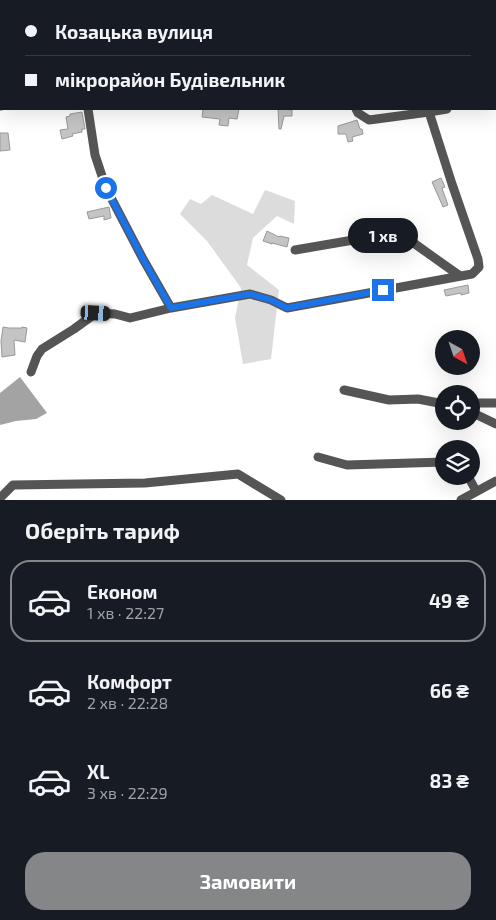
<!DOCTYPE html>
<html lang="uk">
<head>
<meta charset="utf-8">
<style>
  body { margin:0; font-family:"Exo 2",sans-serif; background:#242831; color:#f1f3f6; height:100vh; display:flex; flex-direction:column; font-size:19px; white-space:nowrap }
  * { box-sizing:border-box; margin:0 }
  p { font-size:16px; color:#9ea1a6 }
  .icon { flex:none; width:28px; height:28px; fill:none; stroke:currentColor; stroke-width:2; stroke-linecap:round; stroke-linejoin:round }
  .map { position:relative; height:500px; overflow:hidden }
  .details { display:flex; flex-direction:column; background:#171b24; flex:1 }
  .details>* { flex:none }
  .top-card { position:absolute; left:0px; top:0px; width:496px; height:110px; box-shadow:0 5px 20px #0002; display:grid; align-content:center; height:110px; padding:0 25px; background:#171b24 }
  .needle { width:32px; rotate:140deg }
  .controls { position:absolute; left:435px; top:330px; display:grid; gap:10px }
  .controls a { display:grid; place-items:center; width:45px; height:45px; border-radius:50%; background:#171b24; box-shadow:0 5px 20px #0002; font-size:25px }
  .end { position:absolute; width:22px; height:22px; margin:-11px; border:6px solid #1a73e8; background:#fff; box-shadow:0 0 0 2px #fff }
  .from { border-radius:50% }
  .bubble { position:absolute; height:35px; border-radius:18px; background:#171b24; box-shadow:0 5px 20px #0002; font-size:16px; font-weight:700; line-height:35px; text-align:center }
  .car { position:absolute; width:15px; height:30px; margin:-15px -8px; border-radius:6px; box-shadow:0 0 4px 1px #0007; background:linear-gradient(#222 24%,#8ab4d8 0 40%,#222 0 76%,#8ab4d8 0 86%,#222 0) }
  .top-card b { display:flex; align-items:center; gap:18px; height:48px; font-size:19px }
  .top-card b+b { border-top:1px solid #363941 }
  .top-card i { width:12px; height:12px; background:#f1f3f6 }
  ul { padding:0; list-style:none }
  li { display:flex; align-items:center; gap:15px; height:82px; margin:0 10px 8px; padding:0 15px; border:2px solid transparent; border-radius:20px }
  li div { flex:1 }
  li b { display:block; font-size:19px }
  li em { font-style:normal; font-weight:700 }
  li.selected { border-color:#858687 }
  li>.icon { width:45px; height:45px; stroke-width:1.5 }
  h2 { padding:0 25px; font-size:22px; line-height:60px }
  .action { display:flex; gap:10px; margin-top:auto; padding:10px 25px }
  .action a { flex:1; height:58px; border-radius:20px; background:#858687; color:#fff; font-size:20px; font-weight:700; line-height:58px; text-align:center }
  .map>svg:first-child { display:block }
  .green { fill:#dcdcdc }
  .water { fill:#a3a3a3 }
  .building { fill:#c4c4c4; stroke:#999 }
  .lines { fill:none; stroke-linecap:round; stroke-linejoin:round }
  .minor { stroke:#555; stroke-width:9 }
  .route { stroke:#1a73e8; stroke-width:6 }
</style>
</head>
<body>
<div class="map">
<svg width="496" height="500" viewBox="0 0 496 500">
  <rect width="100%" height="100%" fill="#fff"/>
  <path class="green" d="M265,190L295,201L294,224L277,216L253,238L247,265L279,290L271,359L243,364L235,318L241,288L207,241L180,214L190,199L201,204L212,195L253,214Z"/>
  <path class="water" d="M20,377L47,413L36,419L16,421L0,425V393Z"/>
  <path class="building" d="M203,109H239L237,119L229,118L228,126L219,125L220,119L202,117Z
    M278,109L292,110V116H284L281,129H279Z
    M82,112L85,129H82V132L72,134L73,136L62,139L60,130L68,129L66,117L70,116V114Z
    M357,120L360,129H362L363,134L352,137L353,141L348,142L346,134H338V126Z
    M0,133H8L10,150L0,151Z
    M441,178L445,187L442,188L448,205L443,207L432,182Z
    M109,207L111,218L104,220V216L89,219L87,212Z
    M267,231L279,237L280,236L289,238L287,247L272,243V244L263,241Z
    M468,285L469,293L461,295V293L446,296L444,290Z
    M3,327L9,328H22V327L27,328L25,342L14,340L15,355L2,357L1,341Z"/>
  <g class="lines">
    <path class="minor" d="M290,0V1
      M0,36H1
      M0,106H1
      M88,109L95,155L106,188L143,259L171,308
      M429,112L447,109
      M295,250L400,232L408,235L415,244L460,276
      M31,372L37,356L42,349L74,329L96,313L115,314L130,318L171,308L250,294L271,300L287,308L472,274L479,267L478,259L452,184L429,112L369,120L358,113L356,109
      M344,390L389,400L418,399L444,404
      M471,405L479,403H496
      M471,412L496,424
      M318,457L347,465L444,462
      M468,476L476,491
      M0,498L13,485L145,483L238,474L281,500
      M461,500L496,481"/>
  </g>
  <g class="lines">
    <path class="route" d="M106,188L143,259L171,308L250,294L271,300L287,308L383,290"/>
  </g>
</svg>
<div class="controls">
<a><svg class="needle" viewBox="-14 -14 28 28"><path d="M0-13l5 13h-10z" fill="#e53935"/><path d="M0 13l5-13h-10z" fill="#9ea1a6"/></svg></a>
<a><svg class="icon" aria-label="locate" viewBox="0 0 24 24"><circle cx="12" cy="12" r="6"/><path d="M12 2v4M12 18v4M2 12h4M18 12h4"/></svg></a>
<a><svg class="icon" aria-label="layers" viewBox="0 0 24 24"><path d="M12 4l9 5-9 5-9-5zM3 14l9 5 9-5"/></svg></a>
</div>
<i class="end from" style="left:106px;top:188px"></i>
<i class="end" style="left:383px;top:290px"></i>
<div class="bubble" style="left:348px;top:218px;width:70px">1 хв</div>
<i class="car" style="left:96px;top:313px;rotate:93deg"></i>
<div class="top-card">
<b><i class="from"></i>Козацька вулиця</b>
<b><i></i>мікрорайон Будівельник</b>
</div>
</div>
<section class="details">
<h2>Оберіть тариф</h2>
<ul>
<li class="selected"><svg class="icon" aria-label="car" viewBox="0 0 24 24"><path d="M5 17H2v-5l4-1 3-4h7l3 4 3 1v5h-3M9 17h6M6 11h13"/><circle cx="7" cy="17" r="2"/><circle cx="17" cy="17" r="2"/></svg><div><b>Економ</b><p>1 хв · 22:27</p></div><em>49 ₴</em></li>
<li><svg class="icon" aria-label="car" viewBox="0 0 24 24"><path d="M5 17H2v-5l4-1 3-4h7l3 4 3 1v5h-3M9 17h6M6 11h13"/><circle cx="7" cy="17" r="2"/><circle cx="17" cy="17" r="2"/></svg><div><b>Комфорт</b><p>2 хв · 22:28</p></div><em>66 ₴</em></li>
<li><svg class="icon" aria-label="car" viewBox="0 0 24 24"><path d="M5 17H2v-5l4-1 3-4h7l3 4 3 1v5h-3M9 17h6M6 11h13"/><circle cx="7" cy="17" r="2"/><circle cx="17" cy="17" r="2"/></svg><div><b>XL</b><p>3 хв · 22:29</p></div><em>83 ₴</em></li>
</ul>
<div class="action"><a>Замовити</a></div>
</section>
</body>
</html>
